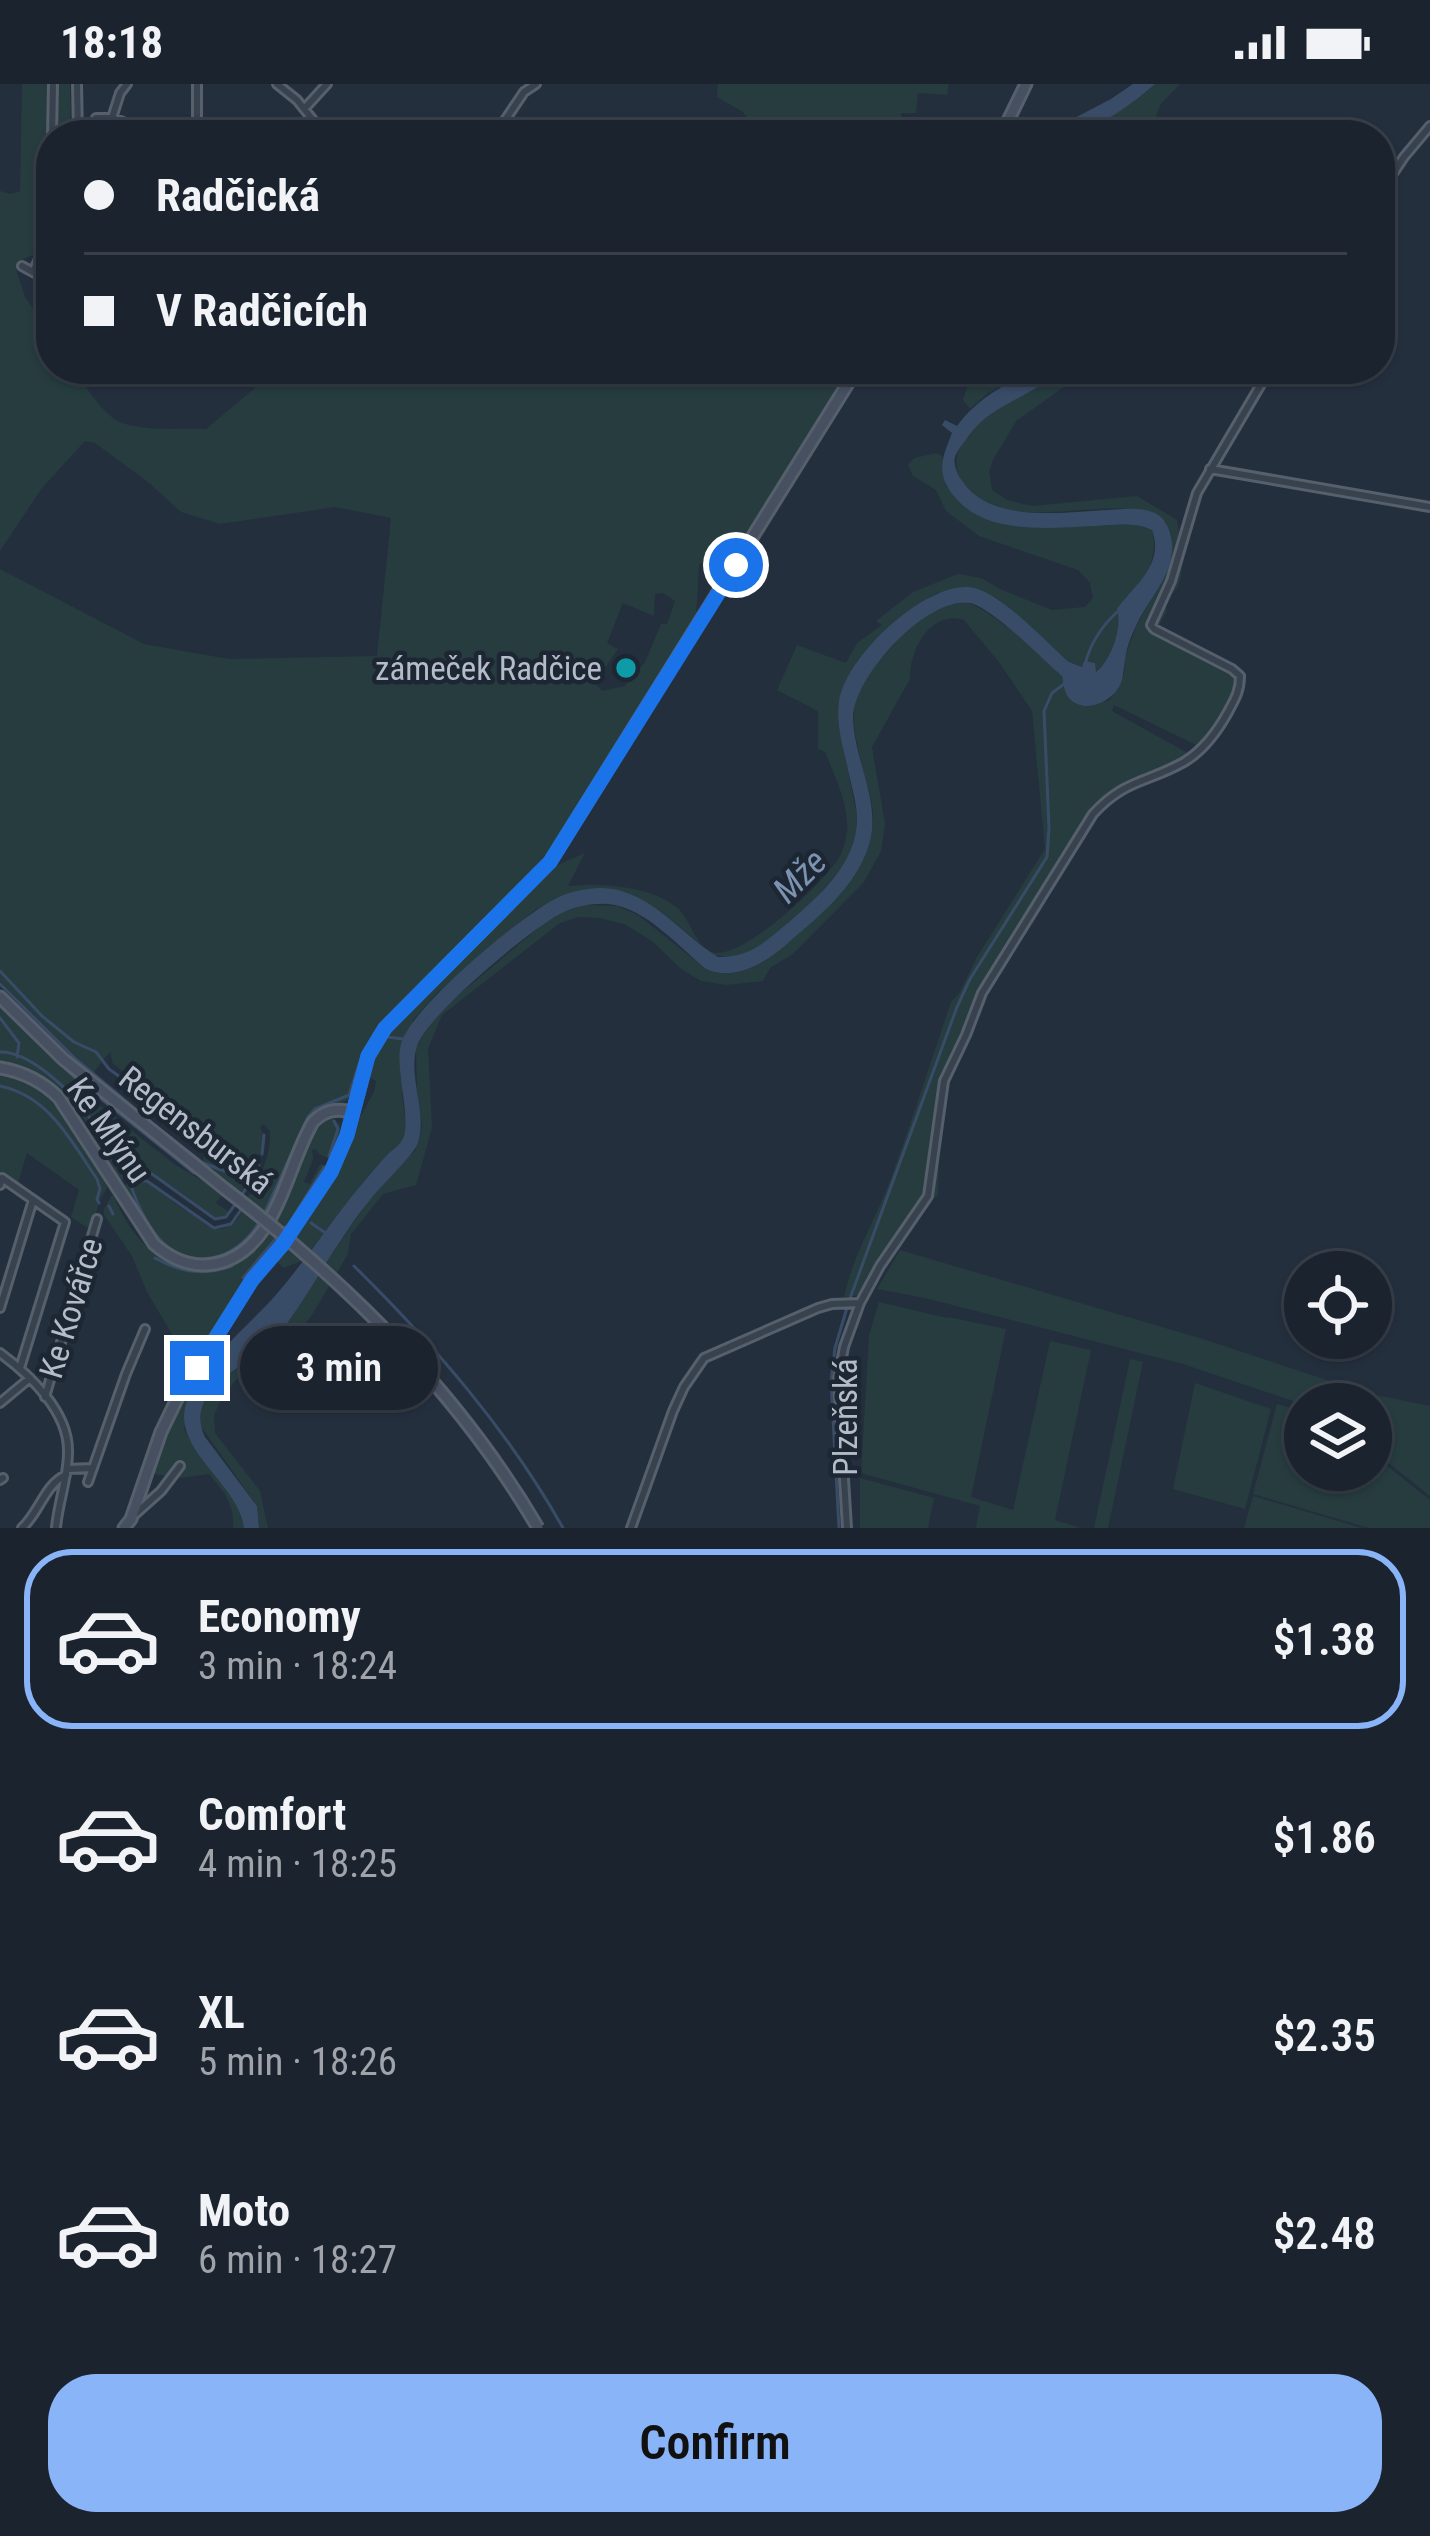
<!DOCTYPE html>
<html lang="en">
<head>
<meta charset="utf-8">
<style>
  body { margin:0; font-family:"Roboto Condensed",sans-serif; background:#242b36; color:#f1f3f6; height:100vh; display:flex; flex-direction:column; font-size:45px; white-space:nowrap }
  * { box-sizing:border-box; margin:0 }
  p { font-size:39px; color:#a0a4aa }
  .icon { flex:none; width:66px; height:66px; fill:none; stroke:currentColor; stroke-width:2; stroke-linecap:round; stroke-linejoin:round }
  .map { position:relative; height:1444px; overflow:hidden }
  .side { display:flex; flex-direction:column; background:#1b232e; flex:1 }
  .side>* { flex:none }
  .guide { position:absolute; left:36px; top:36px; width:1359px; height:264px; border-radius:48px; box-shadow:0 3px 9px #0004,0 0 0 3px #39404a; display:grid; align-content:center; height:264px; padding:0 48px; background:#1b232e }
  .tools { position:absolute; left:1284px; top:1167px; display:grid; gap:24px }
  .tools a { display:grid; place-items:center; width:108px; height:108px; border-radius:50%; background:#1b232e; box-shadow:0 3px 9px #0004,0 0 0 3px #39404a; font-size:60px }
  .end { position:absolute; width:54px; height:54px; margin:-27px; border:15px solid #1a73e8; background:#fff; box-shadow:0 0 0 6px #fff }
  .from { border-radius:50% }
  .bubble { position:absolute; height:84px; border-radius:42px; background:#1b232e; box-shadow:0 3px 9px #0004,0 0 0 3px #39404a; font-size:39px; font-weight:600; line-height:84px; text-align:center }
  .guide b { display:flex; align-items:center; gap:42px; height:114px; font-size:45px }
  .guide b+b { border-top:3px solid #39404a }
  .guide i { width:30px; height:30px; background:#f1f3f6 }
  ul { padding:21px 0 0; list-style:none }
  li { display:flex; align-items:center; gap:36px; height:180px; margin:0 24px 18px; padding:0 24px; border:6px solid transparent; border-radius:48px }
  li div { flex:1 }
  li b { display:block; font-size:45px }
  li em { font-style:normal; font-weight:600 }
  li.on { border-color:#8ab4f8 }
  li>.icon { width:108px; height:108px; stroke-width:1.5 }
  .button { display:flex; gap:24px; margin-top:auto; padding:24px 48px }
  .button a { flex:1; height:138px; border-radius:48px; background:#8ab4f8; color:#111; font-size:48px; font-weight:600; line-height:138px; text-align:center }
  .status { display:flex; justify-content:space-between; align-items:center; height:84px; padding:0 60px; background:#1b232e; direction:ltr }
  .status svg { height:33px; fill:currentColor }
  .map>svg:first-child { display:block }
  .green { fill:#263c3f; fill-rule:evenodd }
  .water { fill:#394c67 }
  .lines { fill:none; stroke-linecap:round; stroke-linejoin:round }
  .stream { stroke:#394c67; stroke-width:3 }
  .street-casing { stroke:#565f6c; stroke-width:12 }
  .secondary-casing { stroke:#565f6c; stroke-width:15 }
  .street { stroke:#38414e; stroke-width:6 }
  .secondary { stroke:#465061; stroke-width:9 }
  .secondary-bridge-casing { stroke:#565f6c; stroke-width:15; stroke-linecap:butt }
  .secondary-bridge { stroke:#465061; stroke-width:9 }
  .route { stroke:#1a73e8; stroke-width:15 }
  .culture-dot { fill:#0f9aa8; stroke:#1d2633; stroke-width:4.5 }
  .labels { text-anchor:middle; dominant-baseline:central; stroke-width:9; stroke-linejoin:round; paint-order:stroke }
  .poi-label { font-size:33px; fill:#b4bcc9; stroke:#1d2633; text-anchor:end }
  .street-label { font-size:33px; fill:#b4bcc9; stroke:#1d2633 }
  .water-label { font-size:36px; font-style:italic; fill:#7c92b1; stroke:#1d2633 }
</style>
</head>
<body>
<div class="status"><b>18:18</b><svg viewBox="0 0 49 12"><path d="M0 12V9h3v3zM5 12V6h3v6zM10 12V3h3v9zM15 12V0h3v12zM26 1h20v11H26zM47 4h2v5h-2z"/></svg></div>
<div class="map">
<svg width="1430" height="1444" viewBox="0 0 1430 1444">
  <rect width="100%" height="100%" fill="#242f3e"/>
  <path class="green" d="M22,0H47C47,58 44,114 33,171L21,176L16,186L25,213L51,250V285H74C84,300 102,329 118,337C139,348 182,344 206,345L278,285H849L716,498L711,478L699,480L696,534L562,751L521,800L387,933L367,969L553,783L585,769L568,802C601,799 647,801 675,822C691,833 696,868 717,869C749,870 822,800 839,774C843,766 846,757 847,748C849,721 835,692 825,668L818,665V627L777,606L797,561L846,579L857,559L882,541L876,537L913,508L958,490L981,494L1000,505L1052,526L1085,523L1093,514L1090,499L1078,486L979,452L946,427L936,406L913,392L908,381L914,374L937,369L942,372L946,402L1002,440L1049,444L1132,440L1152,446C1159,468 1147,500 1126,513C1122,536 1115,575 1095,588L1069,578L995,513L937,509L894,538L857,577L838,639L857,731L856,753L847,776L836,791L810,820L757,865L744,871L729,873L714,871L660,827L608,804L582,806L560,813L535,826L438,908L413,936L402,1011L406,1041L402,1058L391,1067L355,1109L302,1177L283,1184L276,1176L317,1119L344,1073L355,1042L374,1008L376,997L360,988C358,996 356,1008 350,1014C339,1025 320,1020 310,1034C295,1053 293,1082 282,1104C265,1139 240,1182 195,1176C183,1174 171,1170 162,1161C146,1147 136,1124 124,1107L126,1100C147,1090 160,1106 174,1119C182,1125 191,1128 198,1133C209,1142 217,1150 231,1141C242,1134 244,1119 250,1109C262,1088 271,1072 270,1047L263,1040L260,1044L265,1053L264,1069L255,1071L253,1075L260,1080L255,1091H251L241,1109L204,1082V1073L208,1062L187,1034L113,980L110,968L93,989L0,898V485L144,560L229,575L377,572L391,434L335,423L220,440L181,428L148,398L95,359L85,357L42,404L0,467V107L10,110L20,107ZM663,509L675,517L667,540H661L645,578L625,602L602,607L595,599L618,565L607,559L623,519L654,532L655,510Z
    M58,0H70L71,51H58Z
    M718,0H949L947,11L918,9L916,29H901L902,51H758V46L743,28L717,13Z
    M1155,0H1180L1160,21L1150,51H1073C1102,36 1131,23 1155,0Z
    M973,285H1036L988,309L970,325L963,316Z
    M1057,285H1079L1067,301L1016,337L993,376L989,388L992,406L1007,416L1032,422L1137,412L1177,436C1180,456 1186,483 1178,502C1175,508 1169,513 1165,519L1167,527L1155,549L1239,595L1208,655L1198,662L1114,621L1112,627L1195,673C1163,688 1128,701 1101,725L1026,846L997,886L950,991L943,1009L941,1033L938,1111L931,1117L910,1149L889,1164L861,1211L844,1213C852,1174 873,1140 888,1102C911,1041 930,979 951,918L960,908L977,873L1045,765L1032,627L999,578L964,536C931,525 909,566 910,595L872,663L885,740L881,767L864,798L793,870L770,884L763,897L726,901L701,897L680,884L652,857L626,841L600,834L578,833L560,839L442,931L428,965L432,1044L416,1101L383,1110L351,1150L348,1170L312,1231L300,1246L236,1296L224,1310L214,1331L215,1349L260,1407L268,1444H259L257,1422L200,1341L201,1323L216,1300L273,1256L367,1119L401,1078L415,1067L422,1042L417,1010L416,964L426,945L449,919L544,839L566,827L585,821L617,822L638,831L706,885C733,897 760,883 780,865C821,830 872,793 873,735C873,717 866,698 862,681C858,661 850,638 855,618C860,593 880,576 896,558C912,541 941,518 966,519C983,519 1048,576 1060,590C1067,599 1073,611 1080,620L1108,617L1118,605L1124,590L1125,573L1136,543L1172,476L1171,451L1165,437C1154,433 1141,426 1130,425C1080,420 998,448 963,399C949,378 959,360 975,342C997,316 1037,311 1057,285Z
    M0,924L82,1001L79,1005L174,1080L223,1109L216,1119L229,1128C225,1134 221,1134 214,1133C197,1121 158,1087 139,1089C131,1089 127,1093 121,1096C88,1045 70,987 0,978Z
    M0,991C54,999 75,1049 103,1091L107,1104L100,1116L91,1146L71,1133L79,1106L27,1069L18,1099L0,1088Z
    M332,1034L340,1040L339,1062L330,1075L319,1070L316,1065L312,1066L313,1075L304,1098L310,1100L320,1080L326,1082L323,1093L291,1141L285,1140L241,1195L245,1199L195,1280L187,1276L147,1208L132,1172L104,1131V1125L112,1111L114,1113C127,1143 149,1175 183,1184C238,1199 273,1149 292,1104C302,1082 307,1043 332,1034Z
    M900,1166L1206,1256L1366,1309L1430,1322V1412L1371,1365V1320L1305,1321L1183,1280L925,1214L877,1205Z
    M879,1218L947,1234L949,1233L1006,1245L971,1413L1013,1426L1050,1257L1091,1266L1055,1436L1081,1444H976L980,1422L861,1389L869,1251Z
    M218,1274L204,1290L184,1345C200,1377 240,1410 244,1444H233C235,1420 224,1408 209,1390L180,1394L154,1390L161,1348L203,1283Z
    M1130,1275L1143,1278L1108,1444H1094Z
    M1195,1299L1271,1325L1245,1425L1173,1405Z
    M1277,1320L1305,1328V1386H1371V1369L1430,1416V1444H1369L1253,1410Z
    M860,1394L934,1414L928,1444H860Z
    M1253,1412L1362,1444H1244Z"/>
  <path class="water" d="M1133,0H1155C1137,17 1095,46 1072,51C1063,53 1051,51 1042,51L1111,15Z
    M1036,285H1057C1034,316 991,316 965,357C961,362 957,367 955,373C953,382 958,391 963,398C991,440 1066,428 1109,426C1124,425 1141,423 1155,429C1166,434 1171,448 1172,459C1175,490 1148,515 1136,542C1131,552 1126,565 1125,576C1123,586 1124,594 1119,603C1111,617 1088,629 1072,617C1064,611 1064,601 1062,592C1044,577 990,521 969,519C926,513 853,593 853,634C854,676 882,719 869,761C855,806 815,835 781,865C760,882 733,897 706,885C679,863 645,823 608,820C593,819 577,822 564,828C532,843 427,931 417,962C407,994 429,1030 417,1061C413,1071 379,1104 370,1116C356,1132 345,1151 333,1168C317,1193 291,1239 271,1258C245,1283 183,1307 205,1353L257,1422L259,1444H244C239,1399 169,1365 187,1317C200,1282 249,1241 274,1213C302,1181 326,1145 352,1112C364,1098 375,1084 387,1071C392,1066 397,1063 401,1058C414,1040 394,985 401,960C410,924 525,828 559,813C577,805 602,801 621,807C660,818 685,853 718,873C752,873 764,858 789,838C820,811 857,779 857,735C857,717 850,698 847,681C842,660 836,640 839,618C845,573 922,501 968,503C997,504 1047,559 1069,578L1082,583L1084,577L1095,579L1096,588C1111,577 1123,543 1117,525C1134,501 1165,481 1152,446C1134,438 1115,441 1096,442C1048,444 985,452 953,411C935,388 943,372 952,349L942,341L945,336L957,342C978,313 1005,301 1036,285Z"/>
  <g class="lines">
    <path class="stream" d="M1085,581C1090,559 1101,543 1117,528
      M0,887L42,932L74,958L96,968L109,985L163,1024L203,1063
      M0,900L77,976L153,1040L203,1079L235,1091L246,1099
      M0,922L75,994L194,1089
      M0,934L19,959L17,973
      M387,953L403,955
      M0,968C30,967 72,1008 89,1033C101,1051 109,1072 123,1089L136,1087L152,1090L215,1135L226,1133L236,1119
      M0,1002C49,1012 71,1057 97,1095L100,1105L97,1115L99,1119
      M262,1070L264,1051
      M329,1072L338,1045L334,1037
      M253,1091L259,1081
      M242,1111L250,1097
      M109,1122L113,1130
      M243,1123L231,1140L214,1144L147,1097H136L132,1105C139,1124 151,1150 168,1163C200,1189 241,1170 259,1138
      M264,1130L308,1033L315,1025L349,1011L359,980L374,951
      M311,1139L324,1148
      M284,1148L324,1083
      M155,1174C182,1189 203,1192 232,1182
      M354,1182C434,1261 508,1346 563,1444
      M243,1194L286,1142
      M232,1218L248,1192L279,1156
      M839,1444L831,1297L835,1264L849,1217L957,923L970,895L1047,773L1049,744L1044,627L1052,609L1064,600"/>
    <g class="street-casing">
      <path id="street" d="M77,0L78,51
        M197,0V51
        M277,0L297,16L325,51
        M305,24L327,0
        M96,34H112L123,38
        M112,34L120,9L127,0
        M52,51L53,0
        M495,51L524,8L536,0
        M1380,109L1404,73L1430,42
        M22,182L51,198
        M33,188L45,162L51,140
        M157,285L170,288L191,285
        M1210,385L1430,423
        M0,1101L2,1094L65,1138L20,1284
        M0,1224L33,1116
        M0,1269C30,1291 69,1328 68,1368C68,1394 58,1419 56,1444
        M45,1313L97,1135
        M0,1319L30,1294
        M67,1385L93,1384
        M0,1396L3,1394
        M88,1398L126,1290L145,1245
        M133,1432L161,1407L180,1382
        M22,1444C39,1429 45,1400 66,1391
        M631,1444L673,1327L684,1303L704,1274L818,1224L832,1220L860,1219
        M847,1444L838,1296L844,1263L860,1219L880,1182L928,1112L944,997L966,951L982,909L1093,730C1125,695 1147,699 1184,678C1204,666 1217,648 1228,628C1235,615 1240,607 1240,592L1232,585L1154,545L1151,541L1171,497L1197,409L1270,285"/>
    </g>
    <g class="secondary-casing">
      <path id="secondary" d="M1001,51L1026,0
        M0,913L63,975L225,1105
        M0,984C24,988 42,997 59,1014L154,1160C171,1175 191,1184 214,1180C277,1169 286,1082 313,1038C325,1026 336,1024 353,1028
        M124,1444L131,1435L161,1348L177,1315L252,1196L283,1160L331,1088L347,1051L368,972L385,944L550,778L857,285"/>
    </g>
    <use href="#street" class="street"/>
    <use href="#secondary" class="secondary"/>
    <g class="secondary-bridge-casing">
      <path id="secondary-bridge" d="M225,1105C349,1200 459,1309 538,1444"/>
    </g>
    <use href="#secondary-bridge" class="secondary-bridge"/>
  </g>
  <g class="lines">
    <path class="route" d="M197,1284L252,1196L283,1160L331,1088L347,1051L368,972L385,944L550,778L736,481"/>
  </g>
  <circle class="culture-dot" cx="626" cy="584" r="12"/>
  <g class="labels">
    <g class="poi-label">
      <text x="602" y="584">zámeček Radčice</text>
    </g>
    <g class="street-label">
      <text transform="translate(109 1046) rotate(55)">Ke Mlýnu</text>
      <text transform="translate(196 1046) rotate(38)">Regensburská</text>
      <text transform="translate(71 1224) rotate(-73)">Ke Kovářce</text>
      <text transform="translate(845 1333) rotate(-90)">Plzeňská</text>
    </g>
    <g class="water-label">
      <text transform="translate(800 792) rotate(-45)">Mže</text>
    </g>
  </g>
</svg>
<div class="tools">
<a><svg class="icon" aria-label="locate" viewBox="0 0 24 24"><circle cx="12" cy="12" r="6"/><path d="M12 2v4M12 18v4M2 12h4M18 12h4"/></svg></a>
<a><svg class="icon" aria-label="layers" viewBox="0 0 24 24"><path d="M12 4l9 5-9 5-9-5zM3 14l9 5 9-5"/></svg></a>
</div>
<i class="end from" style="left:736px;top:481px"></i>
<i class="end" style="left:197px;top:1284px"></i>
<div class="bubble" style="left:240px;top:1242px;width:198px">3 min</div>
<div class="guide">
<b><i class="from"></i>Radčická</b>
<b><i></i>V Radčicích</b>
</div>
</div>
<section class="side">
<ul>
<li class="on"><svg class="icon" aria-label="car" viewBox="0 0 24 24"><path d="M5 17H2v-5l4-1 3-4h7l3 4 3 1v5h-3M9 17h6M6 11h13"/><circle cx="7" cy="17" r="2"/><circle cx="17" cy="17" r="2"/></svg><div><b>Economy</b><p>3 min · 18:24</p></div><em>$1.38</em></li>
<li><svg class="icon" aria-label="car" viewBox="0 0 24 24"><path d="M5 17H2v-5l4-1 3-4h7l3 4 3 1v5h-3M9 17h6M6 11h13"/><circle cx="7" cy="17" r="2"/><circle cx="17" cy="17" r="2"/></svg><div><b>Comfort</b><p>4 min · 18:25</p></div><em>$1.86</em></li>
<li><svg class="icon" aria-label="car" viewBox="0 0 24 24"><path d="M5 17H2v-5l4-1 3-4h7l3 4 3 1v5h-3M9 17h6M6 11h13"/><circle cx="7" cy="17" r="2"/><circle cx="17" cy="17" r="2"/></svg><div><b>XL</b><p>5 min · 18:26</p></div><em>$2.35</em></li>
<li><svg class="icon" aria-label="car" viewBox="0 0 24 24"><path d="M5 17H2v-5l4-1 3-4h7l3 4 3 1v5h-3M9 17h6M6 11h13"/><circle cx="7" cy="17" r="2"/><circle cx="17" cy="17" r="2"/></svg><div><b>Moto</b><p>6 min · 18:27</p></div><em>$2.48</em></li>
</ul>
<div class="button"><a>Confirm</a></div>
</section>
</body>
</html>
